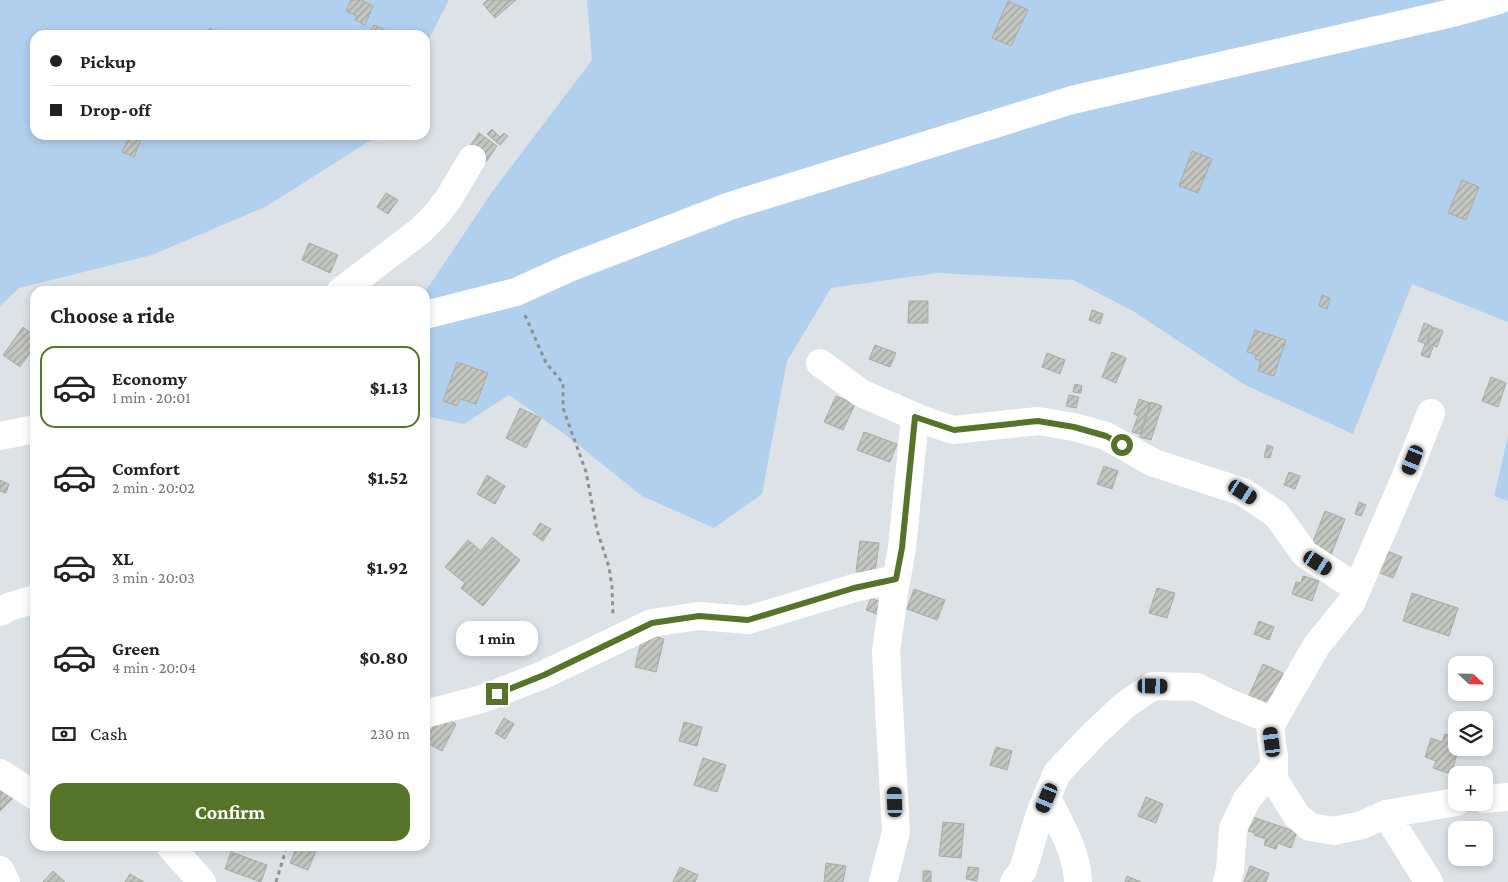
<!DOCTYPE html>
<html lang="en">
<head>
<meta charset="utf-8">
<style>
  body { margin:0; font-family:"Crimson Pro",serif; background:#f6f6f6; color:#222; height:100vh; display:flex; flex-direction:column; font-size:19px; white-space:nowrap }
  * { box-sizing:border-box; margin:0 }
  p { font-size:16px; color:#767676 }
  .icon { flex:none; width:28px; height:28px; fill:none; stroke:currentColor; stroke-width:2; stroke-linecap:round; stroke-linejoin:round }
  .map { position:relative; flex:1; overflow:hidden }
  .panel { position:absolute; left:30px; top:286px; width:400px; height:565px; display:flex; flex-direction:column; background:#fff; border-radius:15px; box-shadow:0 2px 8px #0003 }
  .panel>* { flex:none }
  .guide { position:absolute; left:30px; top:30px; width:400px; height:110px; border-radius:15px; box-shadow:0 2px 8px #0003; display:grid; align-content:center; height:110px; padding:0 20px; background:#fff }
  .needle { width:32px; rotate:112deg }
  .controls { position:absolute; left:1448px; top:656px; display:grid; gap:10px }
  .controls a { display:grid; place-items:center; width:45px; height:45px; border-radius:10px; background:#fff; box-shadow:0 2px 8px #0003; font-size:25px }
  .end { position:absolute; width:22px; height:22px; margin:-11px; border:6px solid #567429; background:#fff; box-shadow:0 0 0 2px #fff }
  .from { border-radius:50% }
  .bubble { position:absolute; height:35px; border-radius:15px; background:#fff; box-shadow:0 2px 8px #0003; font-size:16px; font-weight:700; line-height:35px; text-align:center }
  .car { position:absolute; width:15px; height:30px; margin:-15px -8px; border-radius:6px; box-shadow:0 0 4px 1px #0007; background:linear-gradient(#222 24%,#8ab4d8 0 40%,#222 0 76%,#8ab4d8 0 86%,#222 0) }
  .guide b { display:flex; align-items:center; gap:18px; height:48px; font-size:19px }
  .guide b+b { border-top:1px solid #e0e0e0 }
  .guide i { width:12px; height:12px; background:#222 }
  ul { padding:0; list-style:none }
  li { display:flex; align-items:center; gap:15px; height:82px; margin:0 10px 8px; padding:0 10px; border:2px solid transparent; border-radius:15px }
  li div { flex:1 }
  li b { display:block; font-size:19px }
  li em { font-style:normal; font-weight:700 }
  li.on { border-color:#567429 }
  li>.icon { width:45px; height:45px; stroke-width:1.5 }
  h2 { padding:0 20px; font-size:22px; line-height:60px }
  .pay { display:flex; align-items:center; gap:12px; height:55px; padding:0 20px; font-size:19px }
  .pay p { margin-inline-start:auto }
  .cta { display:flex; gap:10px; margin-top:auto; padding:10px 20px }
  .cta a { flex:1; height:58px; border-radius:15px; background:#567429; color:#fff; font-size:20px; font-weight:700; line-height:58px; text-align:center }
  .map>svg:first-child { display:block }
  .grass { fill:#b1d0ee }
  .building { fill:url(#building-hatch); stroke:#a8aba6 }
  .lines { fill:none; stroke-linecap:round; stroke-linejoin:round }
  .path { stroke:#8d9194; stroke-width:3; stroke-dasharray:4 4; stroke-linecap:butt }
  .minor { stroke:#fff; stroke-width:28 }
  .route { stroke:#567429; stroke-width:6 }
</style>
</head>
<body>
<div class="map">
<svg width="1508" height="882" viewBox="0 0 1508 882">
  <defs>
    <pattern id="building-hatch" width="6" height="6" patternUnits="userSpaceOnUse" patternTransform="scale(1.25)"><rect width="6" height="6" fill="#c4c7c1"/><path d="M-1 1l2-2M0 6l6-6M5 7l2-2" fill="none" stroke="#a0a29e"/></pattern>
  </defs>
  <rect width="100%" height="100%" fill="#dde2e7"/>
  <path class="grass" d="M0,0H449L425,46V35H35V135H379L267,206L152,255L19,288L0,306Z
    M587,0H1508V322L1412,284L1353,434L1245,385L1133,311L1073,280L938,273L831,288L787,361L762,494L714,528L642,496L567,436L509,395L464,424L425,416V292L492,192L592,60Z
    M1508,436V501L1494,496Z"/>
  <path class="building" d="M351,0H361L373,6L365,25L355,20L357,16L346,11Z
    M487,0H516L495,18L483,4Z
    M1008,1L1028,10L1011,46L992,38Z
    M374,25L385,30L383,35H369Z
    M210,28L219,35H204Z
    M492,129L500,137L504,133L508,136L500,145L487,134Z
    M479,133L497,146L486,162L468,149Z
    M130,135H138L142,137L134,157L122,152Z
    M1192,151L1212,159L1198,193L1179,186Z
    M1462,180L1479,187L1466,220L1448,213Z
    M386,193L398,200L388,214L377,207Z
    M309,243L338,255L330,273L302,260Z
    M1322,295L1330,298L1327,309L1319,306Z
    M909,301H928V323H908Z
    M1092,310L1103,314L1100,324L1089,320Z
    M1424,323L1432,326L1426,344L1418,341Z
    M23,327L35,336V345L20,367L3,355Z
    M1433,327L1443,331L1437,347L1427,343Z
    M1255,330L1286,340L1274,376L1258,371L1261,361L1255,359L1256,355L1247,352Z
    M1425,344L1433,347L1429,358L1421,355Z
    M875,345L896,353L890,367L869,359Z
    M1112,352L1126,358L1116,383L1102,377Z
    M1047,353L1065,360L1060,374L1042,367Z
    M457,362L488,373L476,404L460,399L457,406L443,401Z
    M1491,377L1506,383L1498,407L1482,401Z
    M1075,384L1082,386L1081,393L1073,392Z
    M1069,395L1079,397L1076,408L1066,406Z
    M836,396L855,404L843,430L824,422Z
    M1139,399L1150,403L1140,434L1132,432L1138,416L1134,414Z
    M1151,402L1162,406L1151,440L1140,437Z
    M520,408L541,418L526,448L506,438Z
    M864,432L897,444L890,462L857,450Z
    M1267,445L1273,447L1270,458L1264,457Z
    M1104,466L1118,471L1112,489L1097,484Z
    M1289,472L1300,476L1295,489L1284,485Z
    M487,475L505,486L495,504L477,494Z
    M0,480L9,484L6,493L0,491Z
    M1359,502L1366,505L1361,516L1355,514Z
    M1325,511L1345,519L1331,555L1311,547Z
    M540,523L551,529L543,541L533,534Z
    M492,537L520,560L483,606L461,588L465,583L445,567L468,540L481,551Z
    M860,541L879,543L875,573L856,571Z
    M1385,550L1402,557L1393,578L1375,571Z
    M1303,576L1319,581L1312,601L1292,594L1296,582L1301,583Z
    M1157,588L1175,593L1167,618L1149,613Z
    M914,589L945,600L937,620L907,609Z
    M1412,593L1458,608L1449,636L1403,621Z
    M871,598L883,603L879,615L866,610Z
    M1259,621L1274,627L1269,640L1254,634Z
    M643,633L664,639L656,672L635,667Z
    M1263,664L1283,673L1267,709L1247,700Z
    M439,715L456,724L442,751L425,742Z
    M504,718L514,724L505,739L495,733Z
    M684,722L702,727L697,746L679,741Z
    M1445,734L1456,737V748H1459L1451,774L1433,768L1436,761L1425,757L1431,738L1442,742Z
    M996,747L1012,751L1007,770L990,765Z
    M703,758L726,765L717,792L694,785Z
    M0,782L17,794L0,811Z
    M1146,797L1163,804L1156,823L1138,816Z
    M1253,817L1297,832L1291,848L1278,843L1276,849L1264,845L1266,839L1254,835L1255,833L1248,831Z
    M943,822L964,824L961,858L939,856Z
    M297,846H318L308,870L290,863Z
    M231,852L267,865L261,882L225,869Z
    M826,863L846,866L843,882H824Z
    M1250,866L1269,873L1266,882H1244Z
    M680,867L698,875L695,882H673Z
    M968,867L979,868L977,881L966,879Z
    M53,871L65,882H43Z
    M923,871H931V882H923Z
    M130,874L144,882H125Z
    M1127,876L1141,882H1125Z"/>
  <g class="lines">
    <path class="path" d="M525,315L546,363L563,383V408L586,472L597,530L609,567L612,587L613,614
      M33,765L35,756
      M276,882L287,846"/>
    <path class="minor" d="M341,291L420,231L436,215L449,198L472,159
      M425,315L516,292L569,268L730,206L1072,100L1456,12L1499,0
      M820,363L861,393L923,420L953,430L1038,421L1074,427L1106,436L1154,463L1243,492L1276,514L1305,554L1357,588
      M0,436L35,429
      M0,612L9,607L35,599
      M425,714L482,699L543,675L652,623L699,616L748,620L854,588L896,579
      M1270,726L1317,645L1351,603L1406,476L1431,413
      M0,773L35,796
      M1047,798C1060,825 1077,851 1078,882
      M1484,799L1508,797
      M1386,814L1429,882
      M170,846L202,882
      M0,870L6,882
      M883,882L896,832L886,652L894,593L902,548L915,417
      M1014,882L1023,870L1039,816L1057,773L1094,734L1125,705L1153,686L1197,687L1229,703L1267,718L1270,726L1274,757V779L1296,815L1310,827L1334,831L1362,825L1386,814L1456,802
      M1227,882L1230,870L1233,829L1247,799L1274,767"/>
  </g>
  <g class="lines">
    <path class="route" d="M497,694L544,675L652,623L699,616L748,620L854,588L896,579L902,548L915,417L954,430L1038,421L1074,427L1106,436L1122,445"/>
  </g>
</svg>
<div class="controls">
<a><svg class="needle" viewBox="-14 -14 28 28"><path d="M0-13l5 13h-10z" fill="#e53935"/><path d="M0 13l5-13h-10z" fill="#767676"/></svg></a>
<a><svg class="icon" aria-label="layers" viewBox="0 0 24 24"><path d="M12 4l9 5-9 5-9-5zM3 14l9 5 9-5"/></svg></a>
<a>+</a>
<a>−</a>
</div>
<i class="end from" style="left:1122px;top:445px"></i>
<i class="end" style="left:497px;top:694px"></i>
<div class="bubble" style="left:456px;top:621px;width:82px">1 min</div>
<i class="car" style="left:1413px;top:460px;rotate:202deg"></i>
<i class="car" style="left:1243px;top:492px;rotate:123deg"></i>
<i class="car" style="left:1318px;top:563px;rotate:123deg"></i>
<i class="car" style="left:1153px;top:686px;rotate:91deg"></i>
<i class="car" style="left:1272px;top:742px;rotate:353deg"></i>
<i class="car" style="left:1047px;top:798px;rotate:203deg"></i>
<i class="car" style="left:895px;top:802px;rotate:358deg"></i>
<div class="guide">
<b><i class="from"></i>Pickup</b>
<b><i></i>Drop-off</b>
</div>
<section class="panel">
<h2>Choose a ride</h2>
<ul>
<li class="on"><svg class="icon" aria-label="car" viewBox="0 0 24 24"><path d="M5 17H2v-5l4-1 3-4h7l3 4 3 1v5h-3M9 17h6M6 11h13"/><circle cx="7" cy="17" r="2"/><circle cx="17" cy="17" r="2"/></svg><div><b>Economy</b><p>1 min · 20:01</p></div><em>$1.13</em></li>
<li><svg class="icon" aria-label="car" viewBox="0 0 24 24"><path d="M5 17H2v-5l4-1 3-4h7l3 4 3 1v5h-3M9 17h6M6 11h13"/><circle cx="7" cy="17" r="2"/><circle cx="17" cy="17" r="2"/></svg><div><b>Comfort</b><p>2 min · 20:02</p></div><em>$1.52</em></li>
<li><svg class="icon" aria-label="car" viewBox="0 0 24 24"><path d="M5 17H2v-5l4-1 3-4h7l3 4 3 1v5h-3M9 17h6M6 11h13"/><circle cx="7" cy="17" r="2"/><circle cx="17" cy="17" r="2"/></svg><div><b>XL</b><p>3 min · 20:03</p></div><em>$1.92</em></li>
<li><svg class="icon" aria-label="car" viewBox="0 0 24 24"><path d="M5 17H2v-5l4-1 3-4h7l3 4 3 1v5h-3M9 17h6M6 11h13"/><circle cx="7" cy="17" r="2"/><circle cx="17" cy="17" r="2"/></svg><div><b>Green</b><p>4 min · 20:04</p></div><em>$0.80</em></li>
</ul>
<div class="pay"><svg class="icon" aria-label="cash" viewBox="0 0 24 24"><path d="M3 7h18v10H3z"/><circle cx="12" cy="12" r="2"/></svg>Cash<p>230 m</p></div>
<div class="cta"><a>Confirm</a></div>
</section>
</div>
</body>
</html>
